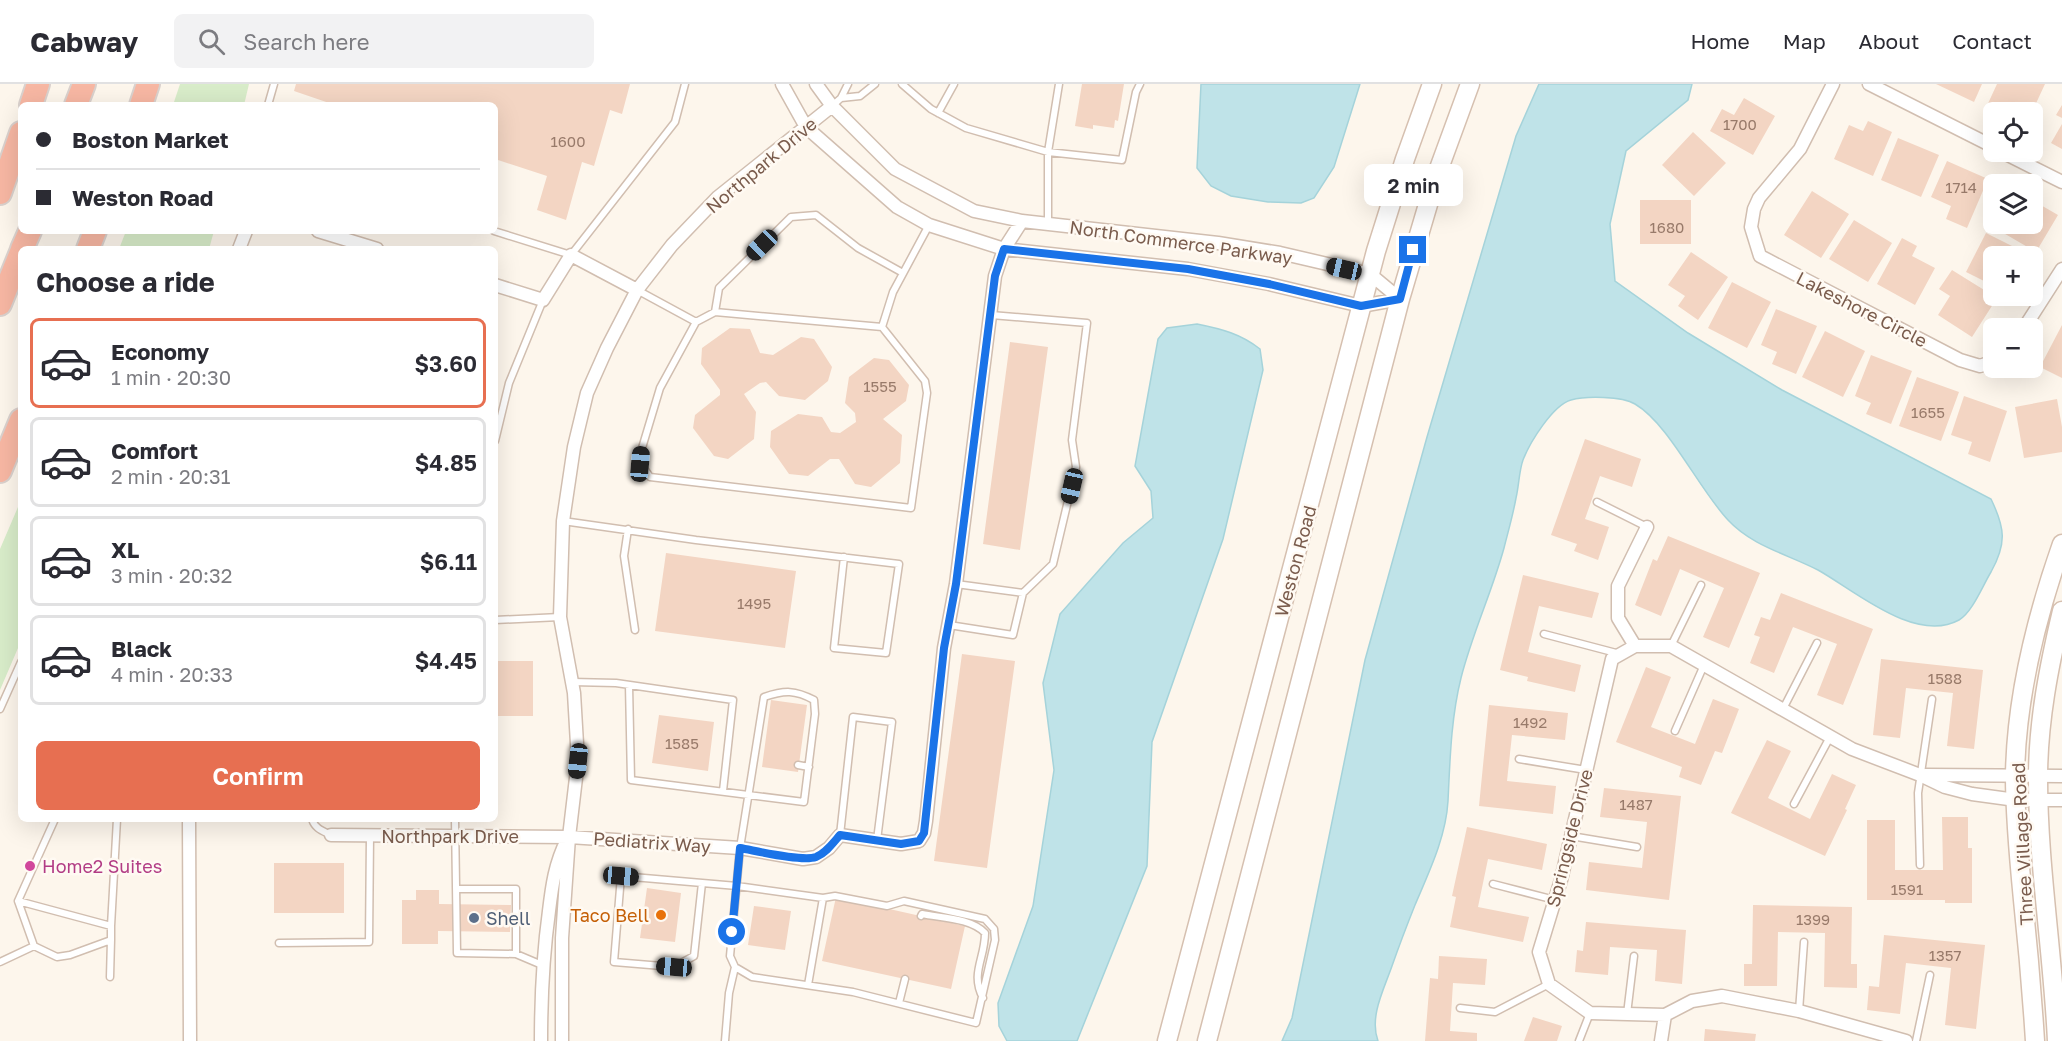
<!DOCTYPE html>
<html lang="en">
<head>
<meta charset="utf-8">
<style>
  body { margin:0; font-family:"Golos Text",sans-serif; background:#f2f2f3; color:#2b2b33; height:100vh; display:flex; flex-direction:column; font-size:22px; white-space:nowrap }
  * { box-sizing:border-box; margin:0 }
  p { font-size:20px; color:#7c7c81 }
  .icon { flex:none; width:33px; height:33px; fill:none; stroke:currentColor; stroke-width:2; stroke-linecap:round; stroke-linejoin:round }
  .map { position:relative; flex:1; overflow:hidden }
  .sheet { position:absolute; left:18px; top:162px; width:480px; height:576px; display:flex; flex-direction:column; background:#fff; border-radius:9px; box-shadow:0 6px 24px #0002 }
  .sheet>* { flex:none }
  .banner { position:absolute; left:18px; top:18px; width:480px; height:132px; border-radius:9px; box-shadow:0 6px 24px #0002; display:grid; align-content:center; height:132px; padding:0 18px; background:#fff }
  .tools { position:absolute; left:1983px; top:18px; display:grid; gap:12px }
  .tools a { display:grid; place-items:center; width:60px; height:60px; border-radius:9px; background:#fff; box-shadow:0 6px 24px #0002; font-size:30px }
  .end { position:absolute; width:27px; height:27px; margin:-14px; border:8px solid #1a73e8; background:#fff; box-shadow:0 0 0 3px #fff }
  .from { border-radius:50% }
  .bubble { position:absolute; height:42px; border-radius:9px; background:#fff; box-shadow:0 6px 24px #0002; font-size:20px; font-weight:600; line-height:42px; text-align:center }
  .car { position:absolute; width:18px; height:36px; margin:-18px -9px; border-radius:8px; box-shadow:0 0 4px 2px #0007; background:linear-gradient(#222 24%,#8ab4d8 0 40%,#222 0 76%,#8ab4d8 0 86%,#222 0) }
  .banner b { display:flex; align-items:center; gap:21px; height:57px; font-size:22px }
  .banner b+b { border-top:2px solid #e1e1e2 }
  .banner i { width:15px; height:15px; background:#2b2b33 }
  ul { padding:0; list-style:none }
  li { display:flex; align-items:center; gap:18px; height:90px; margin:0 12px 9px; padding:0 6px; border:3px solid #e1e1e2; border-radius:9px }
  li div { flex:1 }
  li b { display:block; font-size:22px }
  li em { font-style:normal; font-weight:600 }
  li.selected { border-color:#e76f51 }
  li>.icon { width:54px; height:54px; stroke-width:1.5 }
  h2 { padding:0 18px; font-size:27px; line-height:72px }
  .cta { display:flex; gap:12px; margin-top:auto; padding:12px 18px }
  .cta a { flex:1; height:69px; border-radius:9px; background:#e76f51; color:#fff; font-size:24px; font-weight:600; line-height:69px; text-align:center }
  header { display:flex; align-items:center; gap:36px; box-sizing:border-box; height:84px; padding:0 30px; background:#fff; border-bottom:2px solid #e1e1e2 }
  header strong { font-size:28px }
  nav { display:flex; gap:33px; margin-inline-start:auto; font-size:21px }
  .search { width:420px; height:54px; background:#f2f2f3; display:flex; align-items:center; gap:15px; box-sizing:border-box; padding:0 21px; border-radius:9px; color:#7c7c81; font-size:22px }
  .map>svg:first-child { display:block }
  .green { fill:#d8ecc9 }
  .water { fill:#bfe3e8; stroke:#a5d3da; stroke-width:1.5 }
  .building { fill:#f3d5c3 }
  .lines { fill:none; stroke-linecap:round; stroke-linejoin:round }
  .lane-casing { stroke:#d1beb0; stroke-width:9 }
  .street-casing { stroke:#d1beb0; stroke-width:15 }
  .secondary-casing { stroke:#d6c0b0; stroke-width:21 }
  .highway-casing { stroke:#dad1cd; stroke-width:26 }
  .lane { stroke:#fff; stroke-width:6 }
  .street { stroke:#fff; stroke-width:12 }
  .secondary { stroke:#fff; stroke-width:18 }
  .highway { stroke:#f7b7a3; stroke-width:22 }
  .route { stroke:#1a73e8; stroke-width:8 }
  .hotel-dot { fill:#d1479c; stroke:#fffaf3; stroke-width:2 }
  .food-dot { fill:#e8710a; stroke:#fffaf3; stroke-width:2 }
  .service-dot { fill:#5c6f8a; stroke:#fffaf3; stroke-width:2 }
  .labels { text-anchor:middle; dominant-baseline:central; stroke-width:5; stroke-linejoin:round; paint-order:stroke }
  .number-label { font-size:15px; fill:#987a6a }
  .street-label { font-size:18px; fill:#7a5c4d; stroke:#fffaf3 }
  .hotel-label { font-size:18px; fill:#b23c85; stroke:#fffaf3; text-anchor:start }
  .food-label { font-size:18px; fill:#c56008; stroke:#fffaf3; text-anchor:end }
  .service-label { font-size:18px; fill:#4e5e75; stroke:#fffaf3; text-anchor:start }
</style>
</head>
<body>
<header>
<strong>Cabway</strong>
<div class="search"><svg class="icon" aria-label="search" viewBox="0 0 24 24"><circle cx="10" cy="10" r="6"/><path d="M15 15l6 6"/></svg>Search here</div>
<nav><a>Home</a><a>Map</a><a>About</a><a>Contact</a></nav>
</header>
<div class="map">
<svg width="2062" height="957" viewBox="0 0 2062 957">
  <rect width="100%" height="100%" fill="#fdf6ec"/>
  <path class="green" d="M180,0H249L244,21H173Z
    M126,147H214L209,165H119Z
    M21,416V557L0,606V465Z"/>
  <path class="water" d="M1201,0H1360L1334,83L1314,114L1301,119L1268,118L1231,112L1211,102L1197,84Z
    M1539,0H1692L1688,16L1626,67L1610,140L1615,197L1688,249L1782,306L1991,415C2005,444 2007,459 1991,488C1983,501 1972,529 1959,536C1915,560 1854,506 1818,486C1787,470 1752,462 1728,436C1698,404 1669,340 1635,320C1622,312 1585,312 1571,316C1553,321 1530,358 1523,376C1519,387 1519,402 1516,414C1513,431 1508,448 1504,464C1492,508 1472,550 1461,594C1451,634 1450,676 1448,717C1446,753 1429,788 1415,821C1407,841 1399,862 1392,882C1384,905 1369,933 1378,957H1282L1292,934L1365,576L1427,353L1516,52Z
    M1197,240C1222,245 1241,250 1260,265L1263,286L1223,455L1152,658L1147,782L1077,957H1007L999,942L998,919L1033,822L1054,686L1043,599L1060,530L1123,459L1153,434L1151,407L1135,382L1158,255L1167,244Z"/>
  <path class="building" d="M296,0H630L622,30L610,26L594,82L582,78L566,136L537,126L547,92L495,75V21H335L294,7Z
    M1082,0H1124L1118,37L1115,36L1114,44L1093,41V45L1075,42Z
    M1936,0H1982L1974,18Z
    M1997,0H2045L2032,28L1994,29L1985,26Z
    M1744,14L1775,32L1753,71L1710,47L1722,25L1734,31Z
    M2062,21V34L2056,31Z
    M1868,37L1892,48L1873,92L1834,75L1849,41L1863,47Z
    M2062,40V65L2051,59Z
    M1693,48L1726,79L1694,112L1662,81Z
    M1898,54L1939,71L1921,113L1881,96Z
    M1947,77L1988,95L1967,144L1946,135L1951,122L1931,113Z
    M1812,107L1849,130L1821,174L1784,151Z
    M1640,116H1691V160H1640Z
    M2032,116L2058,131L2036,168L2000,147L2004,140H2032Z
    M1854,136L1892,159L1868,198L1829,175Z
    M1986,149L2026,169L2024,172H1994V202L1966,188Z
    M1902,154L1917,162L1912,172L1935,184L1915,221L1877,200Z
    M1691,168L1728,193L1698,236L1678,222L1685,212L1668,201Z
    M1952,186L1997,214L1972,253L1938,231L1950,212L1939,205Z
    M1732,198L1771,218L1747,264L1708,244Z
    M1776,225L1817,242L1796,290L1772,280L1777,268L1761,261Z
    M2062,241V294L2040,283Z
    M730,244L750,245L760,269L773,271L801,253L814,255L832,283L828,297L805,316L779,312L766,298L760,299L744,310L756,328L754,355L728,375L714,372L693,344L695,331L720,311V306L701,280L702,264Z
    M1825,247L1865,267L1843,313L1802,293Z
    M1010,258L1048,263L1020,466L983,460Z
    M1871,271L1912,287L1891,340L1866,330L1871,319L1855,312Z
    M874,274L889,276L909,301L906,317L883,335L902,351L900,379L871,403L855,400L839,375H830L808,392L789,390L770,363L771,347L798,330L822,333L831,348L840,349L856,338L855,329L845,319L849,293Z
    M1917,293L1959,308L1941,357L1899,342Z
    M1964,312L2007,327L1990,378L1968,370L1972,358L1951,351Z
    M2057,315L2062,343V368L2024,374L2015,323Z
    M1585,355L1641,375L1632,403L1600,392L1585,435L1609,443L1598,476L1574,467L1577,460L1551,451Z
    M1668,452L1760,489L1729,564L1703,553L1724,504L1680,485L1661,532L1635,521L1653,475L1657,477Z
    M666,469L796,487L785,564L655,547Z
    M1523,491L1599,509L1592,534L1539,522L1528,568L1581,581L1575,608L1527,597L1528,593L1500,586Z
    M1781,509L1873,545L1843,621L1817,611L1837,560L1793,543L1774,589L1750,579L1760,553L1754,551L1761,533L1770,536Z
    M962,570L1015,577L987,784L934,777Z
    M1881,575L1983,586L1974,665L1947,662L1953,609L1906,604L1900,654L1873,651Z
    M495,577H533V632H495Z
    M1646,583L1671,593L1651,643L1695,660L1713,615L1739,625L1722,669L1715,667L1701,701L1679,693L1682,683L1616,658Z
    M771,616L807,621L798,688L762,683Z
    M1489,621L1568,629L1565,656L1512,651L1507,697L1556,702L1553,730L1479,722Z
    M659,631L714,638L708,687L652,679Z
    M1767,656L1791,667L1768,714L1810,735L1832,690L1856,701L1845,725L1847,726L1825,772L1731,729Z
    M1604,704L1681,712L1669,816L1586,806L1589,778L1642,784L1647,738L1600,733Z
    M1942,733H1968V764H1972V819H1945V816H1867V736H1895V786H1943Z
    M1467,743L1547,760L1542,786L1488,775L1478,823L1529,833L1523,858L1450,843L1456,813L1452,812Z
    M274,779H344V829H274Z
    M647,804L681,809L675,858L640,854Z
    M416,806H439V820L511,821L510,848L438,847V860H402V816H416Z
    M836,813L965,842L951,905L822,877Z
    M1753,821L1852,823L1851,880H1857V904L1824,903L1825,849L1778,848L1777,902H1744V880H1752Z
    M754,822L791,827L785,866L748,861Z
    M1586,838L1686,846L1682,900L1655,897L1657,866L1610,863L1608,891L1575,888L1577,866L1583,867Z
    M1884,851L1985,861L1976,945L1945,941L1951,884L1906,879L1900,930L1867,926L1869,902L1879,903Z
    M1439,872L1487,875L1485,901L1453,899L1450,947L1477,949V957H1425L1430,894L1438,895Z
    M1533,933L1562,942L1557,957H1524Z
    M1705,945L1756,950L1755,957H1704Z"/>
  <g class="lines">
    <g class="lane-casing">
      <path id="lane" d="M902,0L931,25L966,44L1048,68L1122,76L1136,8L1140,0
        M841,14L860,12L875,0
        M268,21L274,0
        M832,22L841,14L848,0
        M938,29L954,0
        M1048,140V68L1059,0
        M494,147L571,171L675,38L685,0
        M637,206L696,238
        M715,228L719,204L791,133L816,131L858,164L903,189
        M882,243L715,228L696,238L660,304L642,364L641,380L650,393L911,424L927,309L925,297L882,243L893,208L929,141
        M495,357L509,299L543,216
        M1597,418L1647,443
        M563,437L696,456L899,480L886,569L834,564L844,473
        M628,445L624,472L635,546
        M956,500L1023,509L1053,480L1076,383L1072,356L1087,239L991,231
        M495,536L560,533
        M949,541L1013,551L1023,509
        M1544,550L1620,570
        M1671,562L1701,501
        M572,598L616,599L733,616L723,707
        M629,601L631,696L804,718L815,630L814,616C795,606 785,606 764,613L740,764L730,872L735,883L752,893L853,908L976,939L995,856L994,845L985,835L904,817L887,822L835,812L823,814
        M0,625L21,578
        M1783,625L1817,559
        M1675,647L1704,581
        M1519,675L1586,686
        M798,681L809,683
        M1794,720L1830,653
        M55,735L18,817L111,842L117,735
        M312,735C315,745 323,747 331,751
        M455,735L457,869L516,870L542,881
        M840,751L853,633L892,638L877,756
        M1571,752L1637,763
        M1920,781L1918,709L1932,615
        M702,799L694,872L674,883L614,878L621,792L737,802L823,814L808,901
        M1493,800L1555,816
        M457,805H516V870
        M18,817L34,862L57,873L70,871L111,856V842
        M921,832L922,830C941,834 971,834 985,849C985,875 970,889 983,914
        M279,859L369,858L370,751
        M0,878L34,862
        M110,893L111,856
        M899,919L905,895
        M1460,924L1495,928L1549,900
        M1799,927L1804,858
        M1627,930L1634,872
        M725,957L729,909L735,883
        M1579,957L1590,929
        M1916,957L1930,891"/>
    </g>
    <g class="street-casing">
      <path id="street" d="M782,0L806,43L897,123L929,141L1004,165L1188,185L1269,200L1361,222L1400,215
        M816,0L832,22L895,85L974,127L1022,137L1218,159L1280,169L1370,190L1400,215
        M1833,0L1800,65L1759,114L1754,125L1751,143L1760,172L1960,276L1980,282L1994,277
        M1869,0L1994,63
        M2002,68L2062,98
        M318,147L377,165
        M239,165L246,147
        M495,201L543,216L571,171L637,206
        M2024,244L2062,185
        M1635,562L1618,534V502L1647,443
        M1925,691L2062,692
        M189,735L190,957
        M331,751L569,753L740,764L803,775L816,773L829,764L840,751L901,760L919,757L924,749L926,737L944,564L956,500L995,192L1004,165L1022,137
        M541,957C541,913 543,871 549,827C552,802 555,779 567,756
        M562,957V854L569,753L578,677L574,609L560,533L563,437L574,363L587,309L607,264L637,206L672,161L718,113L832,22
        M1661,957L1665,931
        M1906,957L1799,927L1722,912L1692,917L1665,931L1590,929L1549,900L1539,868L1561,796L1612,575L1635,562H1671L1852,665L1920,691L1945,703L1972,710L2016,716H2062"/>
    </g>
    <g class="secondary-casing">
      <path id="secondary" d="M1167,957L1376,167L1405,75L1432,0
        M1207,957L1400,215L1437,90L1470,0
        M2035,957C2032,910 2028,863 2023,816C2019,775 2015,733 2015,692C2016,613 2036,534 2062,460
        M2057,957C2053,869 2038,782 2038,694C2038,637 2049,582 2062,527"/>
    </g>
    <g class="highway-casing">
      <path id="highway" d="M31,21L38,0
        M76,21L84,0
        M141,21L148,0
        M0,109L21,49
        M22,165L30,147
        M88,165L95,147
        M0,220L21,168
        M0,387L21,336"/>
    </g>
    <use href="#lane" class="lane"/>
    <use href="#street" class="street"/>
    <use href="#secondary" class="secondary"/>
    <use href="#highway" class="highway"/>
  </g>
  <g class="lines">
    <path class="route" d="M732,848L740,764C757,767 802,778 816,773C826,769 833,759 840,751L901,760L919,757L924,749L944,564L956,500L995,192L1004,165L1188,185L1269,200L1361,222L1400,215L1413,166"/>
  </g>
  <circle class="hotel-dot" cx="30" cy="782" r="6"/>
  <circle class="food-dot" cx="661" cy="831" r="6"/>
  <circle class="service-dot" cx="474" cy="834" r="6"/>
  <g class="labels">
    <g class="number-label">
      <text x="1740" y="40">1700</text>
      <text x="568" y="57">1600</text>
      <text x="1961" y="103">1714</text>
      <text x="1667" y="143">1680</text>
      <text x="880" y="302">1555</text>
      <text x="1928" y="328">1655</text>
      <text x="754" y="519">1495</text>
      <text x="1945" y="594">1588</text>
      <text x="1530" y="638">1492</text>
      <text x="682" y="659">1585</text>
      <text x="1636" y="720">1487</text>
      <text x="1907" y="805">1591</text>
      <text x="1813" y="835">1399</text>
      <text x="1945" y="871">1357</text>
    </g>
    <g class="street-label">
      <text transform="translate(761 81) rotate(-40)">Northpark Drive</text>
      <text transform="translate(1181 158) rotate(8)">North Commerce Parkway</text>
      <text transform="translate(1862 225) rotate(27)">Lakeshore Circle</text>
      <text transform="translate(1295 477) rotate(-75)">Weston Road</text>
      <text x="450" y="752">Northpark Drive</text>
      <text transform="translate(1569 754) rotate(-76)">Springside Drive</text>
      <text transform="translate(652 758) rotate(4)">Pediatrix Way</text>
      <text transform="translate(2022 760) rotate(-93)">Three Village Road</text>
    </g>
    <g class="hotel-label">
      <text x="42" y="782">Home2 Suites</text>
    </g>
    <g class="food-label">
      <text x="649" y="831">Taco Bell</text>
    </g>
    <g class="service-label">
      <text x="486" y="834">Shell</text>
    </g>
  </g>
</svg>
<div class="tools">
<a><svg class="icon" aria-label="locate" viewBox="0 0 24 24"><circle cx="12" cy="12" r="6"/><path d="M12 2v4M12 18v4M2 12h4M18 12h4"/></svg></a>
<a><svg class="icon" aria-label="layers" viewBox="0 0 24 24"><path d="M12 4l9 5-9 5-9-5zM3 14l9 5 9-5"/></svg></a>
<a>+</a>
<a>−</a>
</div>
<i class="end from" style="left:732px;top:848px"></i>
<i class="end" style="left:1413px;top:166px"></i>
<div class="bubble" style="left:1364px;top:80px;width:99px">2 min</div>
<i class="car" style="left:762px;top:161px;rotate:226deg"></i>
<i class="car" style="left:1344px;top:185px;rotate:283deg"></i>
<i class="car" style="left:640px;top:380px;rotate:5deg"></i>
<i class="car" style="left:1072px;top:402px;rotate:193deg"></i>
<i class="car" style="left:578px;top:677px;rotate:186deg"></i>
<i class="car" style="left:621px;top:792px;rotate:95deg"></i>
<i class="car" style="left:674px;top:883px;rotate:275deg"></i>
<div class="banner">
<b><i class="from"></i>Boston Market</b>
<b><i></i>Weston Road</b>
</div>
<section class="sheet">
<h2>Choose a ride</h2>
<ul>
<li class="selected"><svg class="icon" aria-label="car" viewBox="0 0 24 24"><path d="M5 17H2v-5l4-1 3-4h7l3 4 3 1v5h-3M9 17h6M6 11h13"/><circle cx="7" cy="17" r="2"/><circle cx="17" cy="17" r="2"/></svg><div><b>Economy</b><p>1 min · 20:30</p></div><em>$3.60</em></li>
<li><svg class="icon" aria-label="car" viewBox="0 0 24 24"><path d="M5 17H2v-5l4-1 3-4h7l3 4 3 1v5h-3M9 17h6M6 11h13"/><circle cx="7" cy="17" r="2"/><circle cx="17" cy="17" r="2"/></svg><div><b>Comfort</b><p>2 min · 20:31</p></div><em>$4.85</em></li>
<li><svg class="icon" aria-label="car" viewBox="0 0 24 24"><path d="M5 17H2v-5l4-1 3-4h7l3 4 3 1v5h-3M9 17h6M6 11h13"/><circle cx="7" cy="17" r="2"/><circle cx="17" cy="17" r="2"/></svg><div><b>XL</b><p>3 min · 20:32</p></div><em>$6.11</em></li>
<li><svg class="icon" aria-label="car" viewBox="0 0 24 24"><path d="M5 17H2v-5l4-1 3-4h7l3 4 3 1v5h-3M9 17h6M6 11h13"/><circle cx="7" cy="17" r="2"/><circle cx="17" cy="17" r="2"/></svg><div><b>Black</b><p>4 min · 20:33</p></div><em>$4.45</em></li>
</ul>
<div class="cta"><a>Confirm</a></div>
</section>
</div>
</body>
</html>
